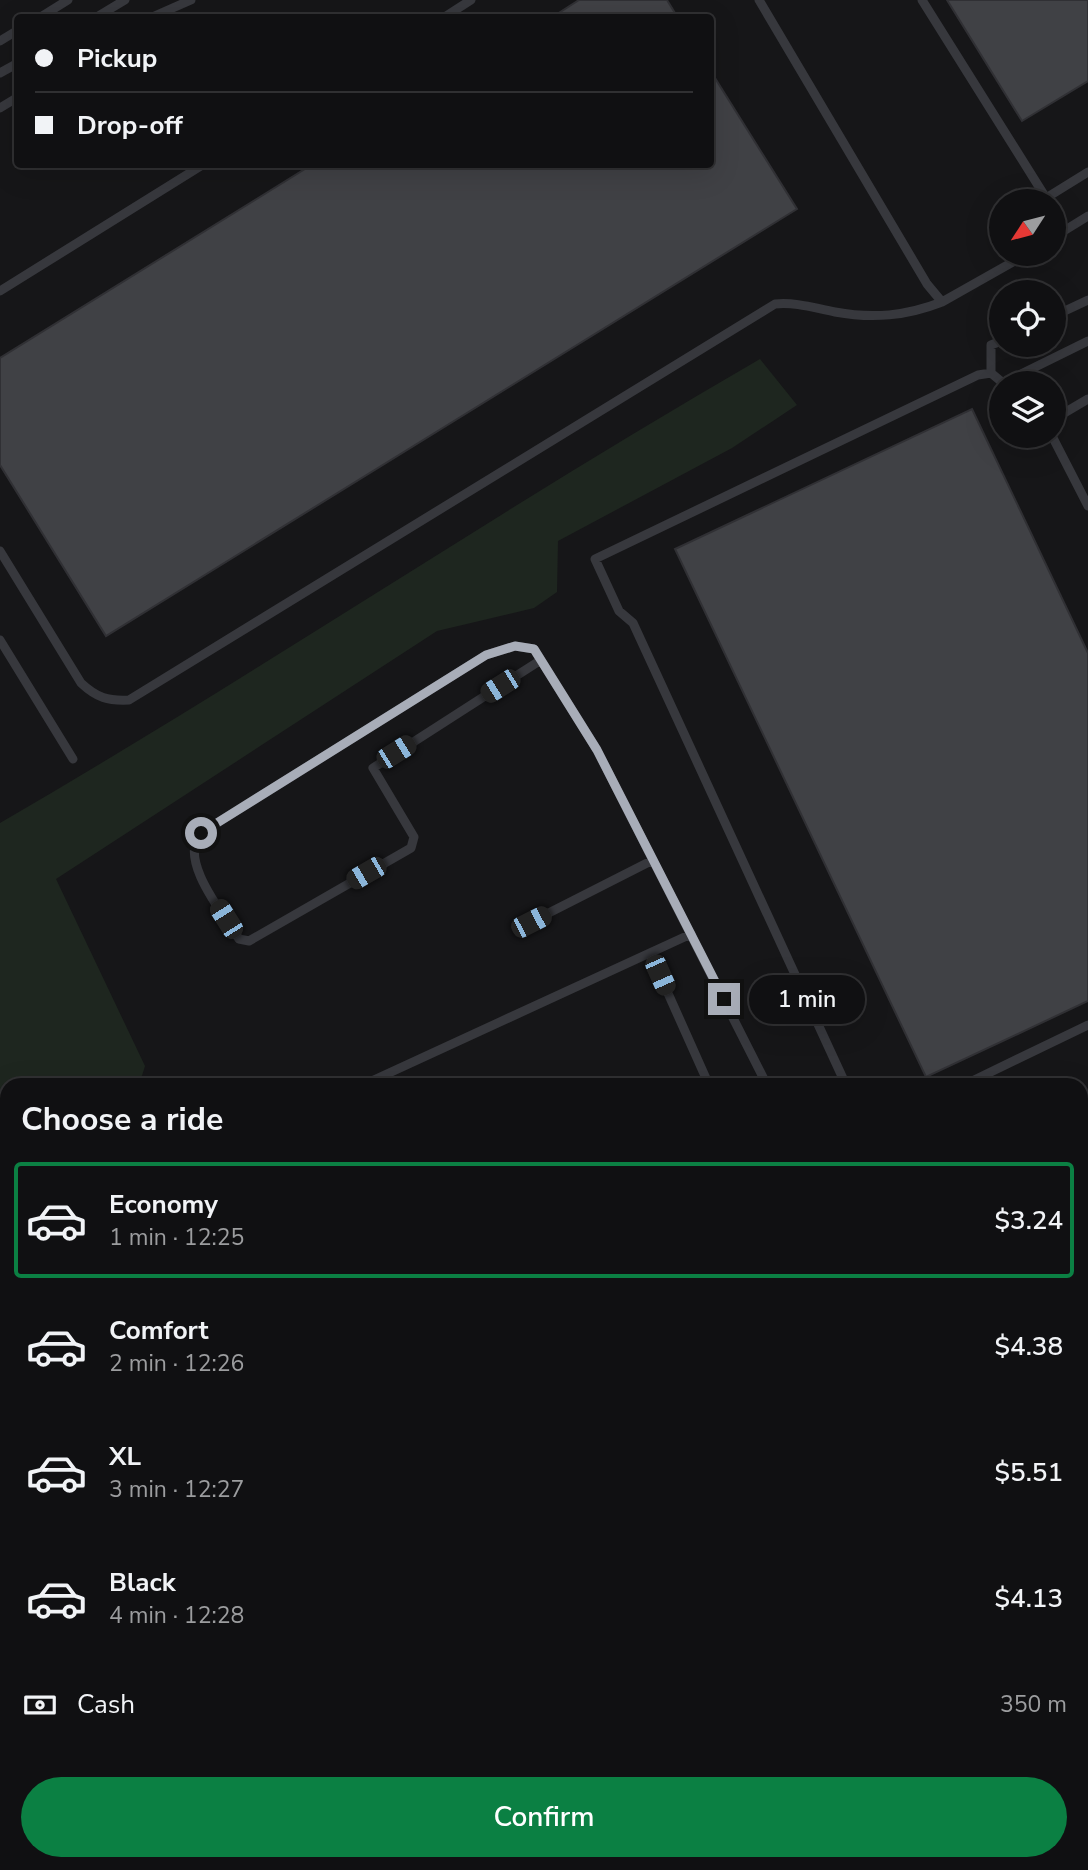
<!DOCTYPE html>
<html lang="en">
<head>
<meta charset="utf-8">
<style>
  body { margin:0; font-family:"Nunito Sans",sans-serif; background:#1e1e20; color:#f1f3f6; height:100vh; display:flex; flex-direction:column; font-size:26px; white-space:nowrap }
  * { box-sizing:border-box; margin:0 }
  p { font-size:23px; color:#9c9d9f }
  .icon { flex:none; width:38px; height:38px; fill:none; stroke:currentColor; stroke-width:2; stroke-linecap:round; stroke-linejoin:round }
  .map { position:relative; flex:1; overflow:hidden }
  .panel { position:absolute; left:0px; top:1078px; width:1088px; height:793px; display:flex; flex-direction:column; background:#101012; border-radius:21px 21px 0 0; box-shadow:0 7px 28px #0002,0 0 0 2px #303032 }
  .panel>* { flex:none }
  .guide { position:absolute; left:14px; top:14px; width:700px; height:154px; border-radius:7px; box-shadow:0 7px 28px #0002,0 0 0 2px #303032; display:grid; align-content:center; height:154px; padding:0 21px; background:#101012 }
  .needle { width:46px; rotate:234deg }
  .controls { position:absolute; left:989px; top:189px; display:grid; gap:14px }
  .controls a { display:grid; place-items:center; width:77px; height:77px; border-radius:50%; background:#101012; box-shadow:0 7px 28px #0002,0 0 0 2px #303032; font-size:35px }
  .end { position:absolute; width:32px; height:32px; margin:-16px; border:9px solid #a8adb8; background:#111; box-shadow:0 0 0 4px #111 }
  .from { border-radius:50% }
  .bubble { position:absolute; height:49px; border-radius:24px; background:#101012; box-shadow:0 7px 28px #0002,0 0 0 2px #303032; font-size:23px; font-weight:600; line-height:49px; text-align:center }
  .car { position:absolute; width:21px; height:42px; margin:-21px -10px; border-radius:9px; box-shadow:0 0 5px 2px #0007; background:linear-gradient(#222 24%,#8ab4d8 0 40%,#222 0 76%,#8ab4d8 0 86%,#222 0) }
  .guide b { display:flex; align-items:center; gap:24px; height:66px; font-size:26px }
  .guide b+b { border-top:2px solid #303032 }
  .guide i { width:18px; height:18px; background:#f1f3f6 }
  ul { padding:0; list-style:none }
  li { display:flex; align-items:center; gap:21px; height:116px; margin:0 14px 10px; padding:0 7px; border:4px solid transparent; border-radius:7px }
  li div { flex:1 }
  li b { display:block; font-size:26px }
  li em { font-style:normal; font-weight:600 }
  li.selected { border-color:#0b8043 }
  li>.icon { width:63px; height:63px; stroke-width:1.5 }
  h2 { padding:0 21px; font-size:32px; line-height:84px }
  .pay { display:flex; align-items:center; gap:18px; height:77px; padding:0 21px; font-size:26px }
  .pay p { margin-inline-start:auto }
  .action { display:flex; gap:14px; margin-top:auto; padding:14px 21px }
  .action a { flex:1; height:80px; border-radius:42px; background:#0b8043; color:#fff; font-size:28px; font-weight:600; line-height:80px; text-align:center }
  .map>svg:first-child { display:block }
  .green { fill:#1e261f }
  .building { fill:#404145; stroke:#303034; stroke-width:2 }
  .lines { fill:none; stroke-linecap:round; stroke-linejoin:round }
  .lane { stroke:#37383d; stroke-width:9 }
  .street { stroke:#37383d; stroke-width:18 }
  .route { stroke:#a8adb8; stroke-width:9 }
</style>
</head>
<body>
<div class="map">
<svg width="1088" height="1870" viewBox="0 0 1088 1870">
  <rect width="100%" height="100%" fill="#161618"/>
  <path class="green" d="M760,359L797,405L732,448L558,541L557,592L534,608L437,631L56,879L145,1066L139,1085H7V1205L0,1186V823C257,674 503,507 760,359Z
    M1088,1119V1155H1082V1122Z
    M1088,1359V1527H1082V1361Z
    M0,1406L7,1419V1478L0,1463Z
    M419,1864H538L532,1870H412Z"/>
  <path class="building" d="M579,0H667L678,18H551Z
    M947,0H1088V81L1022,121Z
    M710,70L797,209L106,636L0,465V358L313,164H710Z
    M972,409L1088,653V1001L926,1077L675,549Z"/>
  <g class="lines">
    <path class="lane" d="M759,0L927,284L942,302L1027,254
      M922,0L1046,198L1088,172
      M39,18L68,0
      M95,18L125,0
      M150,18L191,0
      M443,18L471,0
      M0,41L18,30
      M0,73L18,63
      M0,108L18,97
      M1054,237L1088,216
      M0,291L204,164
      M1054,316L1088,300
      M991,373V345L1001,341
      M1003,383L1088,341
      M1054,419L1088,399
      M1052,436L1088,506
      M0,551L81,683C97,698 108,701 129,700L775,304C796,302 814,308 835,312C873,319 906,316 942,302
      M0,640L73,759
      M541,660L373,768L414,837L411,848L249,941L239,939C224,915 177,859 201,833L486,655L515,646L534,649L597,750L767,1085
      M531,922L653,860
      M650,953L709,1085
      M363,1085L691,934
      M846,1085L633,623L619,611L595,559L978,375L991,373L1003,383
      M964,1085L1088,1025
      M0,1527L7,1524
      M0,1559L7,1574
      M1082,1593L1088,1591
      M0,1662L7,1676
      M1082,1862L1088,1859
      M680,1864L684,1870
      M851,1864L855,1870
      M904,1864L908,1870
      M650,1870L660,1864
      M1065,1870L1079,1864"/>
    <path class="street" d="M1082,1105L1088,1102
      M99,1870L105,1864"/>
  </g>
  <g class="lines">
    <path class="route" d="M201,833L486,655L515,646L534,649L597,750L724,999"/>
  </g>
</svg>
<div class="controls">
<a><svg class="needle" viewBox="-14 -14 28 28"><path d="M0-13l5 13h-10z" fill="#e53935"/><path d="M0 13l5-13h-10z" fill="#9c9d9f"/></svg></a>
<a><svg class="icon" aria-label="locate" viewBox="0 0 24 24"><circle cx="12" cy="12" r="6"/><path d="M12 2v4M12 18v4M2 12h4M18 12h4"/></svg></a>
<a><svg class="icon" aria-label="layers" viewBox="0 0 24 24"><path d="M12 4l9 5-9 5-9-5zM3 14l9 5 9-5"/></svg></a>
</div>
<i class="end from" style="left:201px;top:833px"></i>
<i class="end" style="left:724px;top:999px"></i>
<div class="bubble" style="left:749px;top:975px;width:116px">1 min</div>
<i class="car" style="left:500px;top:686px;rotate:238deg"></i>
<i class="car" style="left:396px;top:752px;rotate:58deg"></i>
<i class="car" style="left:366px;top:873px;rotate:240deg"></i>
<i class="car" style="left:226px;top:919px;rotate:328deg"></i>
<i class="car" style="left:531px;top:922px;rotate:63deg"></i>
<i class="car" style="left:660px;top:975px;rotate:156deg"></i>
<div class="guide">
<b><i class="from"></i>Pickup</b>
<b><i></i>Drop-off</b>
</div>
<section class="panel">
<h2>Choose a ride</h2>
<ul>
<li class="selected"><svg class="icon" aria-label="car" viewBox="0 0 24 24"><path d="M5 17H2v-5l4-1 3-4h7l3 4 3 1v5h-3M9 17h6M6 11h13"/><circle cx="7" cy="17" r="2"/><circle cx="17" cy="17" r="2"/></svg><div><b>Economy</b><p>1 min · 12:25</p></div><em>$3.24</em></li>
<li><svg class="icon" aria-label="car" viewBox="0 0 24 24"><path d="M5 17H2v-5l4-1 3-4h7l3 4 3 1v5h-3M9 17h6M6 11h13"/><circle cx="7" cy="17" r="2"/><circle cx="17" cy="17" r="2"/></svg><div><b>Comfort</b><p>2 min · 12:26</p></div><em>$4.38</em></li>
<li><svg class="icon" aria-label="car" viewBox="0 0 24 24"><path d="M5 17H2v-5l4-1 3-4h7l3 4 3 1v5h-3M9 17h6M6 11h13"/><circle cx="7" cy="17" r="2"/><circle cx="17" cy="17" r="2"/></svg><div><b>XL</b><p>3 min · 12:27</p></div><em>$5.51</em></li>
<li><svg class="icon" aria-label="car" viewBox="0 0 24 24"><path d="M5 17H2v-5l4-1 3-4h7l3 4 3 1v5h-3M9 17h6M6 11h13"/><circle cx="7" cy="17" r="2"/><circle cx="17" cy="17" r="2"/></svg><div><b>Black</b><p>4 min · 12:28</p></div><em>$4.13</em></li>
</ul>
<div class="pay"><svg class="icon" aria-label="cash" viewBox="0 0 24 24"><path d="M3 7h18v10H3z"/><circle cx="12" cy="12" r="2"/></svg>Cash<p>350 m</p></div>
<div class="action"><a>Confirm</a></div>
</section>
</div>
</body>
</html>
